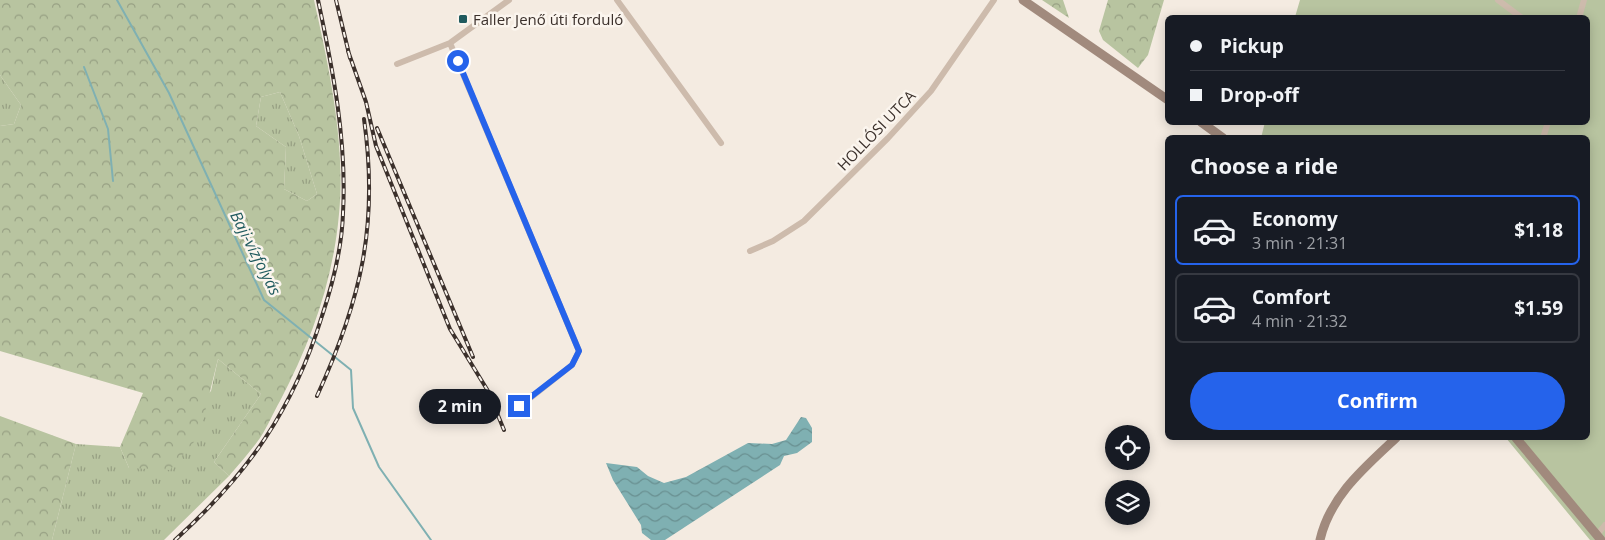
<!DOCTYPE html>
<html lang="en">
<head>
<meta charset="utf-8">
<style>
  body { margin:0; font-family:"Open Sans",sans-serif; background:#242831; color:#f1f3f6; height:100vh; display:flex; flex-direction:column; font-size:19px; white-space:nowrap }
  * { box-sizing:border-box; margin:0 }
  p { font-size:16px; color:#9ea1a6 }
  .icon { flex:none; width:28px; height:28px; fill:none; stroke:currentColor; stroke-width:2; stroke-linecap:round; stroke-linejoin:round }
  .map { position:relative; flex:1; overflow:hidden }
  .details { position:absolute; left:1165px; top:135px; width:425px; height:305px; display:flex; flex-direction:column; background:#171b24; border-radius:8px; box-shadow:0 2px 12px #0003 }
  .details>* { flex:none }
  .top-card { position:absolute; left:1165px; top:15px; width:425px; height:110px; border-radius:8px; box-shadow:0 2px 12px #0003; display:grid; align-content:center; height:110px; padding:0 25px; background:#171b24 }
  .buttons { position:absolute; left:1105px; top:425px; display:grid; gap:10px }
  .buttons a { display:grid; place-items:center; width:45px; height:45px; border-radius:50%; background:#171b24; box-shadow:0 2px 12px #0003; font-size:25px }
  .end { position:absolute; width:22px; height:22px; margin:-11px; border:6px solid #2563eb; background:#fff; box-shadow:0 0 0 2px #fff }
  .from { border-radius:50% }
  .bubble { position:absolute; height:35px; border-radius:18px; background:#171b24; box-shadow:0 2px 12px #0003; font-size:16px; font-weight:700; line-height:35px; text-align:center }
  .top-card b { display:flex; align-items:center; gap:18px; height:48px; font-size:19px }
  .top-card b+b { border-top:1px solid #363941 }
  .top-card i { width:12px; height:12px; background:#f1f3f6 }
  ul { padding:0; list-style:none }
  li { display:flex; align-items:center; gap:15px; height:70px; margin:0 10px 8px; padding:0 15px; border:2px solid #363941; border-radius:8px }
  li div { flex:1 }
  li b { display:block; font-size:19px }
  li em { font-style:normal; font-weight:700 }
  li.current { border-color:#2563eb }
  li>.icon { width:45px; height:45px; stroke-width:1.5 }
  h2 { padding:0 25px; font-size:22px; line-height:60px }
  .button { display:flex; gap:10px; margin-top:auto; padding:10px 25px }
  .button a { flex:1; height:58px; border-radius:30px; background:#2563eb; color:#fff; font-size:20px; font-weight:700; line-height:58px; text-align:center }
  .map>svg:first-child { display:block }
  .grass { fill:url(#grass-tufts) }
  .forest { fill:url(#forest-crowns); fill-rule:evenodd }
  .garden { fill:#b8c4a0 }
  .water { fill:url(#water-waves) }
  .lines { fill:none; stroke-linecap:round; stroke-linejoin:round }
  .stream { stroke:#7fb0b2; stroke-width:2 }
  .street { stroke:#cdbbac; stroke-width:6 }
  .secondary { stroke:#a18a7d; stroke-width:9 }
  .rail-casing { stroke:#3b302b; stroke-width:4 }
  .rail { stroke:#fbf5ee; stroke-width:2; stroke-dasharray:5.5; stroke-linecap:butt }
  .route { stroke:#2563eb; stroke-width:6 }
  .poi-dot { fill:#1f5a5e; stroke:#fbf5ee; stroke-width:2 }
  .labels { text-anchor:middle; dominant-baseline:central; stroke-width:5; stroke-linejoin:round; paint-order:stroke }
  .poi-label { font-size:15px; fill:#3b302b; stroke:#fbf5ee; text-anchor:start }
  .street-label { font-size:15px; fill:#3b302b; stroke:#fbf5ee }
  .water-label { font-size:16px; font-style:italic; fill:#1f5a5e; stroke:#fbf5ee }
</style>
</head>
<body>
<div class="map">
<svg width="1605" height="540" viewBox="0 0 1605 540">
  <defs>
    <pattern id="grass-tufts" width="24" height="20" patternUnits="userSpaceOnUse" patternTransform="scale(1.25)"><rect width="24" height="20" fill="#b8c4a0"/><path d="M3 7l-1-3M5 7V3M7 7l1-3M15 17l-1-3M17 17v-4M19 17l1-3" fill="none" stroke="#97a083"/></pattern>
    <pattern id="forest-crowns" width="20" height="18" patternUnits="userSpaceOnUse" patternTransform="scale(1.25)"><rect width="20" height="18" fill="#b8c4a0"/><path d="M2 6a3 3 0 1 1 6 0M12 15a3 3 0 1 1 6 0" fill="none" stroke="#97a083"/></pattern>
    <pattern id="water-waves" width="16" height="10" patternUnits="userSpaceOnUse" patternTransform="scale(1.25)"><rect width="16" height="10" fill="#7fb0b2"/><path d="M0 5q4-4 8 0t8 0" fill="none" stroke="#699091"/></pattern>
  </defs>
  <rect width="100%" height="100%" fill="#f4ebe1"/>
  <path class="grass" d="M0,75L21,105L14,124L0,126Z
    M280,92L299,136L317,194L307,201L284,189L286,147L256,126L261,97Z
    M218,359L261,394L214,462L229,476L164,540H52L76,444L120,447L129,468L211,391Z"/>
  <path class="forest" d="M0,0H314C329,67 346,145 339,214C333,281 311,342 280,401C273,413 268,426 260,438C251,451 240,463 229,476L214,462L261,394L218,359L199,436L170,470L129,468L120,447L143,393L0,351V126L14,124L21,105L0,75ZM280,92L299,136L317,194L307,201L284,189L286,147L256,126L261,97Z
    M1042,0H1063L1069,18Z
    M1108,0H1164L1148,55L1138,68L1103,40L1099,31Z
    M0,416L76,444L52,540H0Z"/>
  <path class="garden" d="M1300,0H1605V540H1590L1506,438H1588V138H1261L1265,122H1588V18L1295,17Z"/>
  <path class="water" d="M801,417L806,418L812,428V442L797,453L784,456L780,465L665,540H651L642,533L641,525L613,480L606,463L637,467L648,476L664,483L686,477L748,443L772,444L786,440Z"/>
  <g class="lines">
    <path class="stream" d="M117,0L169,93L264,300L351,370L353,408L379,467L431,540
      M84,67L108,129L113,181"/>
    <path class="street" d="M617,0L721,143
      M1498,0L1522,18
      M1579,18L1584,0
      M450,43L579,351L572,365L519,407
      M397,64L450,43L509,0
      M1543,138L1548,122
      M750,251L773,241L804,221L888,138L931,91L994,0
      M1597,535L1605,525"/>
    <path class="secondary" d="M1023,0L1168,100
      M1201,122L1223,138
      M1516,438L1601,540
      M1320,540C1330,496 1365,467 1396,438"/>
    <g class="rail-casing">
      <path id="rail" d="M336,0L350,58
        M348,51L366,102L376,146L450,329L488,391L504,430
        M377,128L473,357
        M317,396C361,300 379,225 364,119
        M175,540C248,474 293,410 322,316C333,283 342,248 343,213C347,141 333,70 318,0"/>
    </g>
    <use href="#rail" class="rail"/>
  </g>
  <g class="lines">
    <path class="route" d="M458,61L579,351L572,365L519,406"/>
  </g>
  <rect class="poi-dot" x="458" y="14" width="10" height="10" rx="2.5"/>
  <g class="labels">
    <g class="poi-label">
      <text x="473" y="19">Faller Jenő úti forduló</text>
    </g>
    <g class="street-label">
      <text transform="translate(876 130) rotate(-46)">HOLLÓSI UTCA</text>
    </g>
    <g class="water-label">
      <text transform="translate(256 253) rotate(63)">Baji-vízfolyás</text>
    </g>
  </g>
</svg>
<div class="buttons">
<a><svg class="icon" aria-label="locate" viewBox="0 0 24 24"><circle cx="12" cy="12" r="6"/><path d="M12 2v4M12 18v4M2 12h4M18 12h4"/></svg></a>
<a><svg class="icon" aria-label="layers" viewBox="0 0 24 24"><path d="M12 4l9 5-9 5-9-5zM3 14l9 5 9-5"/></svg></a>
</div>
<i class="end from" style="left:458px;top:61px"></i>
<i class="end" style="left:519px;top:406px"></i>
<div class="bubble" style="left:419px;top:389px;width:82px">2 min</div>
<div class="top-card">
<b><i class="from"></i>Pickup</b>
<b><i></i>Drop-off</b>
</div>
<section class="details">
<h2>Choose a ride</h2>
<ul>
<li class="current"><svg class="icon" aria-label="car" viewBox="0 0 24 24"><path d="M5 17H2v-5l4-1 3-4h7l3 4 3 1v5h-3M9 17h6M6 11h13"/><circle cx="7" cy="17" r="2"/><circle cx="17" cy="17" r="2"/></svg><div><b>Economy</b><p>3 min · 21:31</p></div><em>$1.18</em></li>
<li><svg class="icon" aria-label="car" viewBox="0 0 24 24"><path d="M5 17H2v-5l4-1 3-4h7l3 4 3 1v5h-3M9 17h6M6 11h13"/><circle cx="7" cy="17" r="2"/><circle cx="17" cy="17" r="2"/></svg><div><b>Comfort</b><p>4 min · 21:32</p></div><em>$1.59</em></li>
</ul>
<div class="button"><a>Confirm</a></div>
</section>
</div>
</body>
</html>
